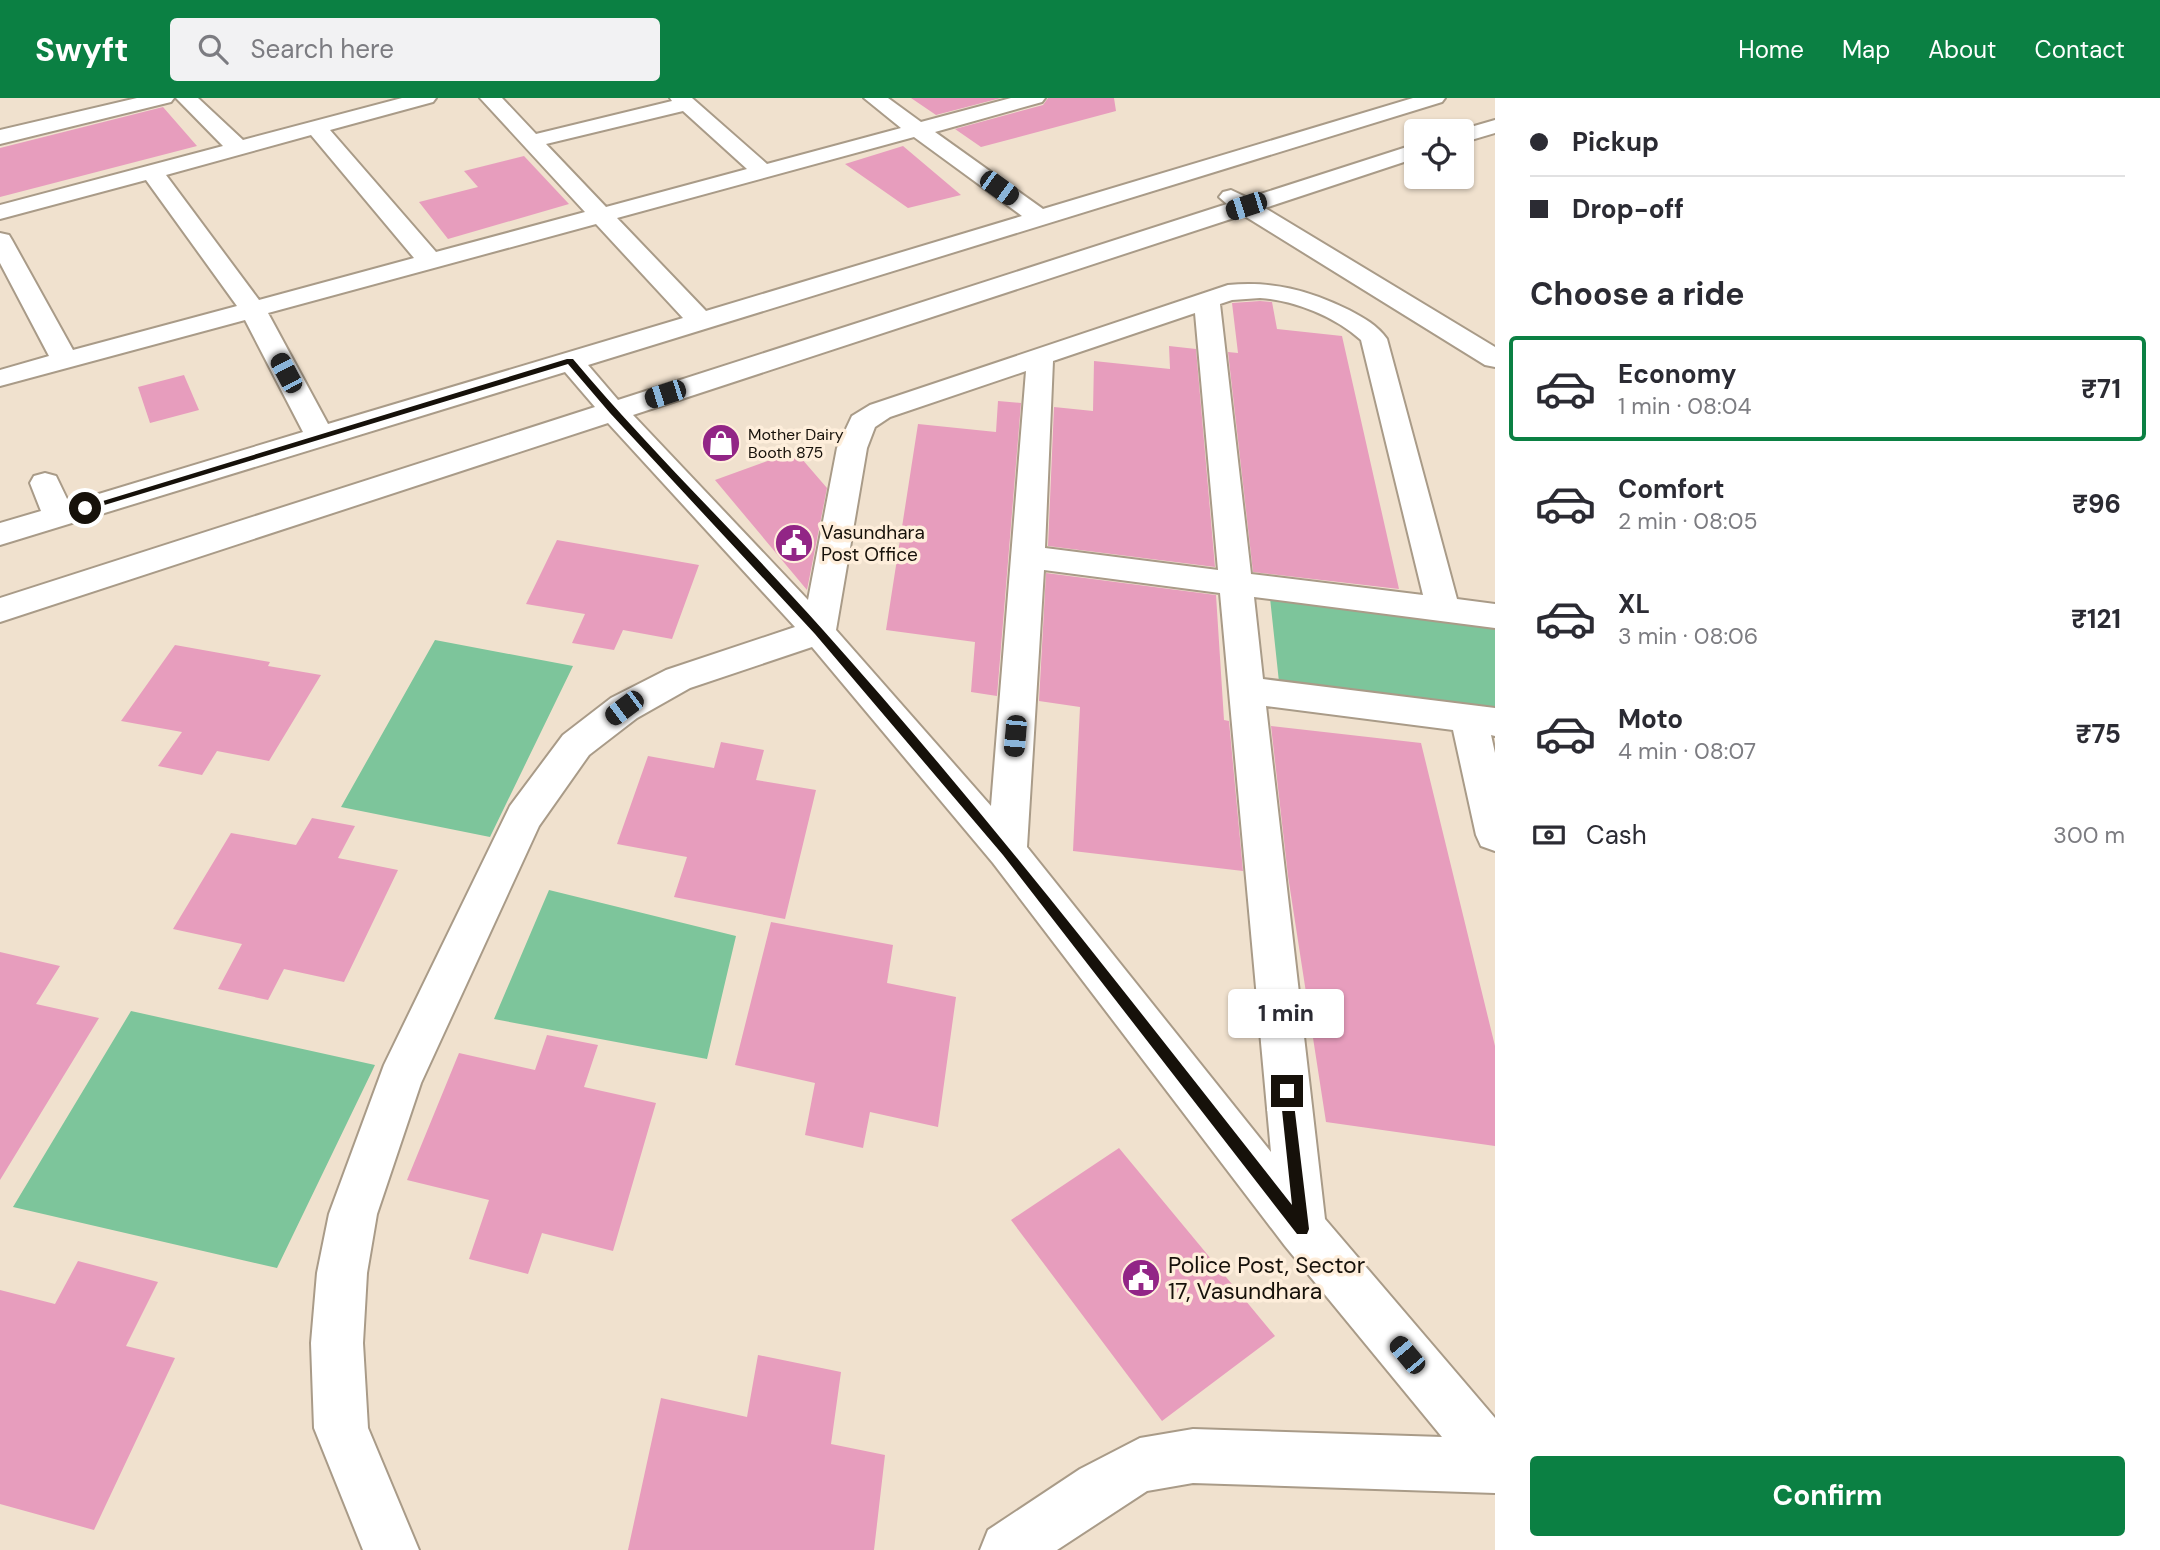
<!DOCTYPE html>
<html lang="en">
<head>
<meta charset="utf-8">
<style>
  body { margin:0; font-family:"DM Sans",sans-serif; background:#f2f2f3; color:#2b2b33; height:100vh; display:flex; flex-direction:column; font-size:26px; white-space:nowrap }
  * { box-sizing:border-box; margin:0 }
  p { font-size:23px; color:#7c7c81 }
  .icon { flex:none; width:38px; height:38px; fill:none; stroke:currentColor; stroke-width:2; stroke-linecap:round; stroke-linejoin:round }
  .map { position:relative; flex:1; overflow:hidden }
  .panel { display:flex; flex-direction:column; background:#fff; width:665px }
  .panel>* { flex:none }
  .banner { display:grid; align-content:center; height:154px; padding:0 35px; background:#fff }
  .tools { position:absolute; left:1404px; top:21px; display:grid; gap:14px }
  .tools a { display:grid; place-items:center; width:70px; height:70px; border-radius:7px; background:#fff; box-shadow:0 2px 5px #0004; font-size:35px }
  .end { position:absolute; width:32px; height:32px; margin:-16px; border:9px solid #16110a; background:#fff; box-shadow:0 0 0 4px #fff }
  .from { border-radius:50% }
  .bubble { position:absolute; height:49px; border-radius:7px; background:#fff; box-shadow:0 2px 5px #0004; font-size:23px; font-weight:700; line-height:49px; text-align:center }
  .car { position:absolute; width:21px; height:42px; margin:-21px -10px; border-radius:9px; box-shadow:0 0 5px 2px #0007; background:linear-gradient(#222 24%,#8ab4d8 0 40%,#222 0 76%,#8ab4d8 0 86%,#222 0) }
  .banner b { display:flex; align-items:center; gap:24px; height:66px; font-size:26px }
  .banner b+b { border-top:2px solid #e1e1e2 }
  .banner i { width:18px; height:18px; background:#2b2b33 }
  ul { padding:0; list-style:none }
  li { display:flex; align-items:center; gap:21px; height:105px; margin:0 14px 10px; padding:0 21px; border:4px solid transparent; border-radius:7px }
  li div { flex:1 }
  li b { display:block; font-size:26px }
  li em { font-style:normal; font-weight:700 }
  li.active { border-color:#0b8043 }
  li>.icon { width:63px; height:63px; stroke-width:1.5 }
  h2 { padding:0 35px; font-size:32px; line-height:84px }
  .pay { display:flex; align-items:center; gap:18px; height:77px; padding:0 35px; font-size:26px }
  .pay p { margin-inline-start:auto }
  .cta { display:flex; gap:14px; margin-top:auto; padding:14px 35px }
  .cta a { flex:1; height:80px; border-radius:7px; background:#0b8043; color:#fff; font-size:28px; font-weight:700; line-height:80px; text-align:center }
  header { display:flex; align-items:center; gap:42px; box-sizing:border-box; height:98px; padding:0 35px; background:#0b8043; color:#fff }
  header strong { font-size:33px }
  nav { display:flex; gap:38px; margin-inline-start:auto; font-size:24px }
  .search { width:490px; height:63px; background:#f2f2f3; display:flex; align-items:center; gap:18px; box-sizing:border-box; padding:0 24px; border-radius:7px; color:#7c7c81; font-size:26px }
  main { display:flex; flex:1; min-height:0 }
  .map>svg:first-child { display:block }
  .green { fill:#7dc59b }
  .building { fill:#e79dbd }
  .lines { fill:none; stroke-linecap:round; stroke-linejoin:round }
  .minor-casing { stroke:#a99b88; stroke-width:4 }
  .minor { fill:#fff; fill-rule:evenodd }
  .route { fill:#16110a }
  .labels { text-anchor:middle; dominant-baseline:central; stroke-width:7; stroke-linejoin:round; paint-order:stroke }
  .far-poi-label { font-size:16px; fill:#16110a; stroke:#feeedb; text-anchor:start }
  .poi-label { font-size:19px; fill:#16110a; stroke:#feeedb; text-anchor:start }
  .near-poi-label { font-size:23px; fill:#16110a; stroke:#feeedb; text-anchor:start }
</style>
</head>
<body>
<header>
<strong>Swyft</strong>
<div class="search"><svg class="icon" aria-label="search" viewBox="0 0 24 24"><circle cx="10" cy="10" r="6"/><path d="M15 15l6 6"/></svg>Search here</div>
<nav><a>Home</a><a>Map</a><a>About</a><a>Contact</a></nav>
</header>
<main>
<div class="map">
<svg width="1495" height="1452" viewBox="0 0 1495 1452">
  <rect width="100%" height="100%" fill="#f0e1ce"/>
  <path class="green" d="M1270,500L1495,523V609L1279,584Z
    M435,542L573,568L490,739L341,709Z
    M549,792L736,838L707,961L494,921Z
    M131,913L375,967L277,1170L13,1109Z"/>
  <path class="building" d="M911,0H1001L936,17Z
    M1048,0H1114L1116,13L981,49L955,31L1043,7Z
    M163,9L197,48L0,99V50Z
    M903,48L961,97L908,110L845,66Z
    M524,58L569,106L448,141L419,104L478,89L464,73Z
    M1260,203L1272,204L1277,231L1342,238L1399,491L1253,474L1228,254L1238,255L1232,205Z
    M1169,248L1196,251L1215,469L1048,448L1054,309L1093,313L1094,263L1170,271Z
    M184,277L199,312L150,325L138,289Z
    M998,303L1021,305L997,598L971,594L975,544L886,532L918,326L996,334Z
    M795,353L827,390L807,492L715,382Z
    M557,442L699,467L672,541L623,532L614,552L572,545L585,516L526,506Z
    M1046,475L1216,497L1224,622L1229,623L1243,773L1073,753L1080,609L1039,603Z
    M175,547L270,564L268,568L321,577L269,663L217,653L202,677L158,668L182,634L121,623Z
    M1271,628L1421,645L1495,948V1048L1326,1024L1288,778Z
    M721,644L764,652L756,682L816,692L785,821L674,799L687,759L617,746L648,658L714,670Z
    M312,720L355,728L338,760L398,772L344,884L284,871L268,902L218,891L242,846L173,831L231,735L296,747Z
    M771,824L893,847L887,885L956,899L938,1029L870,1014L863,1050L805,1037L815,985L735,967Z
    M0,854L60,868L36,906L99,920L0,1082Z
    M547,937L598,947L584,989L656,1005L613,1153L542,1135L528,1176L469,1161L489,1102L407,1082L459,955L535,972Z
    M1119,1050L1275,1238L1162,1323L1011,1122Z
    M78,1163L158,1184L126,1248L175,1260L94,1432L0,1406V1192L55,1206Z
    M758,1257L841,1274L831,1346L885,1357L874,1452H628L661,1300L747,1319Z"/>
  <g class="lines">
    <g class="minor-casing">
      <path id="minor" d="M137,0H174L171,4L0,46V32Z
        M176,0H198L243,42L402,0H436L433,4L330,32L436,154L585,114L480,0H502L536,36L672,3L670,0H692L767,66L901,30L864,0H888L921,24L1011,0H1045L1042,4L935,34L1043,111L1413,0H1445L1442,4L588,267L618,302L1227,106L1219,99L1223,94L1231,92L1248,100L1416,46V60L1265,110L1495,249V269L1485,267L1243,117L633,317L808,502L837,350L852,318L870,307L1228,187C1273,183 1308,192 1349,212C1364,220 1377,227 1387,241L1457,501L1495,506V530L1254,499L1263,581L1495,610V638L1491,637L1495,655V753L1481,748L1476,737L1453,632L1266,608L1325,1121L1495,1320V1395L1193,1385L1147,1393L1057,1452H980L988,1432L1080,1371L1140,1340L1193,1331L1442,1339L1285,1148L993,765L812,549L690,590L637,620L589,657L539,728L421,985L377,1116L367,1175L363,1245L368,1330L419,1452H363L314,1330L311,1245L317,1175L329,1116L384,967L510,708L563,637L611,600L666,572L795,529L608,325L0,524V500L595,309L565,274L0,447V425L41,413L30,385L34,378L45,375L56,378L69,405L303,334L245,222L0,288V272L49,258L0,165V135L9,137L12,142L73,252L237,208L146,82L0,121V107L223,48ZM683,13L747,71L606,109L546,46ZM311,37L414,160L259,202L166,77ZM914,39L1022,118L706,213L617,120ZM596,126L683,220L328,326L268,215ZM1260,200C1294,202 1336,219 1361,242L1423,497L1251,476L1220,206L1232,202ZM1195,215L1218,472L1045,450L1053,263ZM1026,273L991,708L836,532L867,350L875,329L890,319ZM1044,472L1220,495L1271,1054L1027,749Z
        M1495,22V35L1461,45V33H1457Z"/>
    </g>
    <use href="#minor" class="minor"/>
  </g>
  <path class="route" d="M567,261H573C652,355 741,440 823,532C988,716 1139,913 1292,1107L1280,993L1282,989H1292L1309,1131L1307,1136H1297L1003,757L815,536L610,315L568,266L88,412L80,410Z"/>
  <defs>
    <g id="shop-disc" transform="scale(2.0125)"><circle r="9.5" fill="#922586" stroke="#feeedb"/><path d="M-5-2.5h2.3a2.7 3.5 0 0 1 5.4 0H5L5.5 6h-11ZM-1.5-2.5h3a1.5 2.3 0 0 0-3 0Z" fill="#fff"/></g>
    <g id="civic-disc" transform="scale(2.0125)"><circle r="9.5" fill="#922586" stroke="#feeedb"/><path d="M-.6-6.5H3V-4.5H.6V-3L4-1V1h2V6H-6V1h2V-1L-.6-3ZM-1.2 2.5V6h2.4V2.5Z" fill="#fff"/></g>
  </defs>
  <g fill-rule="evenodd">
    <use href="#shop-disc" x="721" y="345"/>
    <use href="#civic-disc" x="794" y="445"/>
    <use href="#civic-disc" x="1141" y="1180"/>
  </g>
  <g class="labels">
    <g class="far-poi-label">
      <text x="748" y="336">Mother Dairy<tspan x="748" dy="18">Booth 875</tspan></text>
    </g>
    <g class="poi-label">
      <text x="821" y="434">Vasundhara<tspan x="821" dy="22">Post Office</tspan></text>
    </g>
    <g class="near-poi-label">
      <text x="1168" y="1167">Police Post, Sector<tspan x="1168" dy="26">17, Vasundhara</tspan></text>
    </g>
  </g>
</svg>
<div class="tools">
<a><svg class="icon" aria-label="locate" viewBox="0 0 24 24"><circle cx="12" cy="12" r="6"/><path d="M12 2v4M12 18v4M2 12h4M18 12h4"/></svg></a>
</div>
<i class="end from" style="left:85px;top:410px"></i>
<i class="end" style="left:1287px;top:993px"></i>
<div class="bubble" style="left:1228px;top:891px;width:116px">1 min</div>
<i class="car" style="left:999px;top:90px;rotate:126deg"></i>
<i class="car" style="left:1246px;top:108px;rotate:252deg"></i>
<i class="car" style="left:286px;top:275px;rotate:332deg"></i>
<i class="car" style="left:665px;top:296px;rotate:252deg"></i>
<i class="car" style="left:624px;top:610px;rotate:233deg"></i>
<i class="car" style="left:1015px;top:638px;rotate:185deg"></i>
<i class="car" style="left:1407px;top:1257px;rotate:320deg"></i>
</div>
<section class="panel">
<div class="banner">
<b><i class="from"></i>Pickup</b>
<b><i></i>Drop-off</b>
</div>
<h2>Choose a ride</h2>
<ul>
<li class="active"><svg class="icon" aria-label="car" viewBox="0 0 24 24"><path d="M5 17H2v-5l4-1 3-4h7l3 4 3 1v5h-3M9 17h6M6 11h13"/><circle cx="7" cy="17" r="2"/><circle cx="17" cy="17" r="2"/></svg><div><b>Economy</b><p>1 min · 08:04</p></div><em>₹71</em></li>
<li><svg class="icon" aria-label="car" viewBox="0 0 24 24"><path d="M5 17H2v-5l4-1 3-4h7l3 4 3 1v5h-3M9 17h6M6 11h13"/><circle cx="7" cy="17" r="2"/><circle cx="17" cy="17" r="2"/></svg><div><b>Comfort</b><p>2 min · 08:05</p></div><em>₹96</em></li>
<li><svg class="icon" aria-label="car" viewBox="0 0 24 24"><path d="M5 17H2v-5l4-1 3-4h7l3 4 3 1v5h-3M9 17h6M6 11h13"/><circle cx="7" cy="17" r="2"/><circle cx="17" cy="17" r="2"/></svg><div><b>XL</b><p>3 min · 08:06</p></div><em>₹121</em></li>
<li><svg class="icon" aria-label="car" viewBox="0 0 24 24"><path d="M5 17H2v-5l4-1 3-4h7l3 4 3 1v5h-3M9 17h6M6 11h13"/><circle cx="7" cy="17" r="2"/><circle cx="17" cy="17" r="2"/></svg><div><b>Moto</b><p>4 min · 08:07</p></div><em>₹75</em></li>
</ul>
<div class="pay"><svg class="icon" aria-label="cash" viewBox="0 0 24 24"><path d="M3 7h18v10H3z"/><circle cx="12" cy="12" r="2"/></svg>Cash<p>300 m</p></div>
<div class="cta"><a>Confirm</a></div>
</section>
</main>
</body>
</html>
